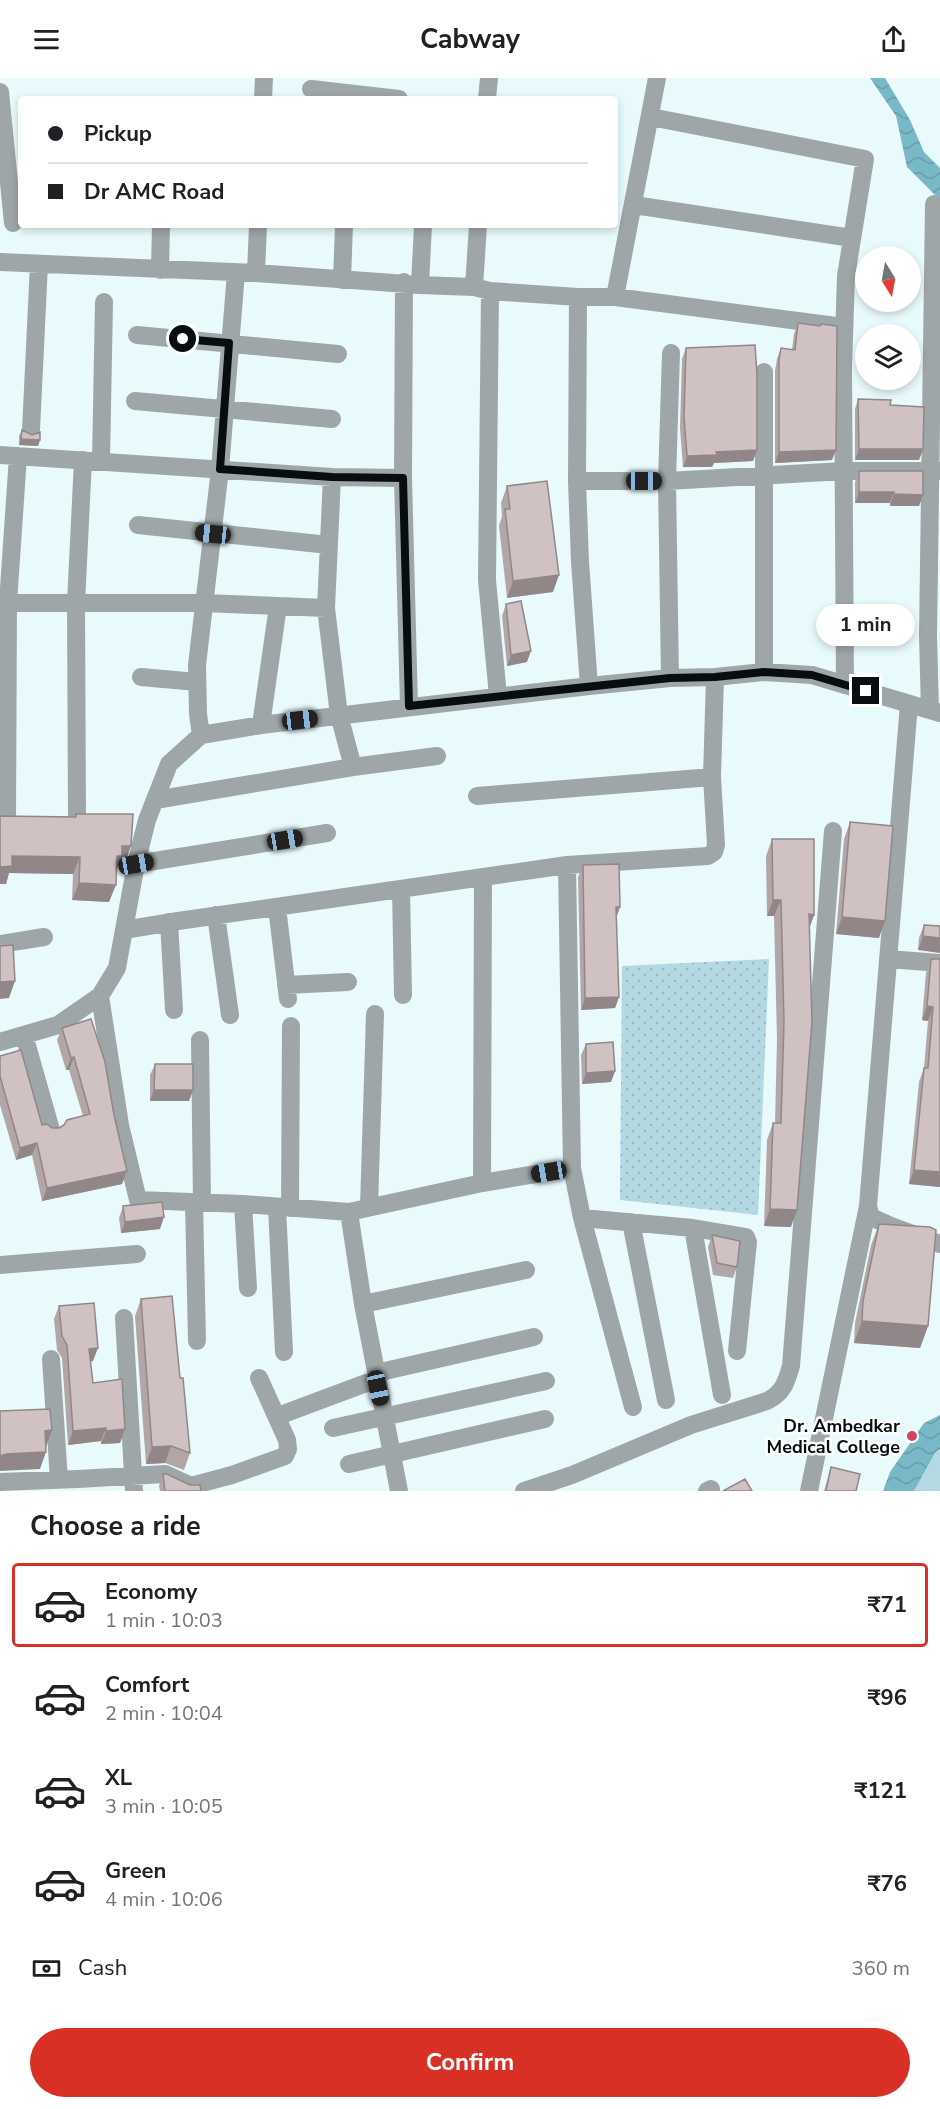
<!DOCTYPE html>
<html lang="en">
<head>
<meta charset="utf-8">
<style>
  body { margin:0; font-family:"Nunito Sans",sans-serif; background:#f2f2f2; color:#202124; height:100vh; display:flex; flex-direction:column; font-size:22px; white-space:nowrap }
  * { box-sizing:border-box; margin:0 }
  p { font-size:20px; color:#757577 }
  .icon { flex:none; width:33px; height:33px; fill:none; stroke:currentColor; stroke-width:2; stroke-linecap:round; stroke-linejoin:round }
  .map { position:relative; height:1413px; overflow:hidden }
  .sheet { display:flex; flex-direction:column; background:#fff; flex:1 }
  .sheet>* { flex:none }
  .banner { position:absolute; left:18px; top:18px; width:600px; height:132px; border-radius:6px; box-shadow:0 3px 9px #0003; display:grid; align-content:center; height:132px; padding:0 30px; background:#fff }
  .needle { width:39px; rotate:169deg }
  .controls { position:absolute; left:855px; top:168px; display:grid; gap:12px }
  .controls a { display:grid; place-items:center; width:66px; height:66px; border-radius:50%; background:#fff; box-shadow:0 3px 9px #0003; font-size:30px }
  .end { position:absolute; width:27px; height:27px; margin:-14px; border:8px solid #080e0f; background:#fff; box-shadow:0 0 0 3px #fff }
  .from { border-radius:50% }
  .bubble { position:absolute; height:42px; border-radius:21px; background:#fff; box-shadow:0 3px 9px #0003; font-size:20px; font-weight:700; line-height:42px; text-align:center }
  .car { position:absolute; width:18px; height:36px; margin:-18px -9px; border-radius:8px; box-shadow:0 0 4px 2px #0007; background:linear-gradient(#222 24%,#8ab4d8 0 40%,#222 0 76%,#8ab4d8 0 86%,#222 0) }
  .banner b { display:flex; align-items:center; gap:21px; height:57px; font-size:22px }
  .banner b+b { border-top:2px solid #e0e0e0 }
  .banner i { width:15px; height:15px; background:#202124 }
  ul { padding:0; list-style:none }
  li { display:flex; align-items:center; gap:18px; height:84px; margin:0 12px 9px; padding:0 18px; border:3px solid transparent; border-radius:6px }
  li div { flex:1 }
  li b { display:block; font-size:22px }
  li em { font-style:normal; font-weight:700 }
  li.on { border-color:#d93025 }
  li>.icon { width:54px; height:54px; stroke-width:1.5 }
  h2 { padding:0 30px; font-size:27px; line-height:72px }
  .pay { display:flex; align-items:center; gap:15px; height:66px; padding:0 30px; font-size:22px }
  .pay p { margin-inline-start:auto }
  .button { display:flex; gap:12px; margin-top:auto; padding:12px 30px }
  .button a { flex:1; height:69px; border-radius:36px; background:#d93025; color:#fff; font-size:24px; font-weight:700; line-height:69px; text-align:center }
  header { display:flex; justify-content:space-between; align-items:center; height:78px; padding:0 30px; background:#fff; font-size:27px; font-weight:700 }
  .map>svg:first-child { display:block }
  .grass { fill:url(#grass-dots) }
  .park { fill:#b5d9e2 }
  .water { fill:url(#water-waves) }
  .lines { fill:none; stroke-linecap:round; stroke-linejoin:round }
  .minor { stroke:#9fa6a8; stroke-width:18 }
  .wall { fill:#b3a6a7 }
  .shaded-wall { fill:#928788 }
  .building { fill:#d0c1c2; stroke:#928788; stroke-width:1.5 }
  .route { stroke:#080e0f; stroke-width:8 }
  .poi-dot { fill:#d14266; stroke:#fff; stroke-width:2 }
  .labels { text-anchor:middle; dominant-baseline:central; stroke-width:5; stroke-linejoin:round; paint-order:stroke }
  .poi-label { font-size:18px; font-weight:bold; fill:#080e0f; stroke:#fff; text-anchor:end }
</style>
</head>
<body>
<header><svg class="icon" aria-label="menu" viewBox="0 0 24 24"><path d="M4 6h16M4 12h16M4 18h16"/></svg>Cabway<svg class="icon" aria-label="share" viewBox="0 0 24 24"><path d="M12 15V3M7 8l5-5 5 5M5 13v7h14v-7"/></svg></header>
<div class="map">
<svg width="940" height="1413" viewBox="0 0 940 1413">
  <defs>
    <pattern id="grass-dots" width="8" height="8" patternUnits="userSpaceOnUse" patternTransform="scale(1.5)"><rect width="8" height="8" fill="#b5d9e2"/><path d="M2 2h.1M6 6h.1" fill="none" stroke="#9ab9c1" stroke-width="1.8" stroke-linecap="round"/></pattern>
    <pattern id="water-waves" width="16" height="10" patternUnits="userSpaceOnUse" patternTransform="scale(1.5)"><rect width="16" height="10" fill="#79b8c6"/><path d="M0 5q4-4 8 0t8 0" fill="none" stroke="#679da9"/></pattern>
  </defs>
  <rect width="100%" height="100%" fill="#e9fafd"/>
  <path class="grass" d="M769,881L758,1137L620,1122L622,888Z"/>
  <path class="park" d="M940,1371V1413H914L935,1375Z"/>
  <path class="water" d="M870,0H885L910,42L924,74L940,90V119L936,118L907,89L896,38Z
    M940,1337V1371L935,1375L914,1413H883L890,1394L924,1345Z"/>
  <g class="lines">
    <path class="minor" d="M311,11L399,21
      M0,14L13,145
      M263,21L264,0
      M487,21L489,0
      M651,39L865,81L846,198L843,290L845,607
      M634,127L852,160
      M0,184L256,195L420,207L474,209L490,213L578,219H615L844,249
      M160,192L161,147
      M256,195L258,147
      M342,202L344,147
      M404,204L403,400L409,628
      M420,207L423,147
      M474,209L478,147
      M490,213L487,502L498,618
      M578,219L577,403H667L844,393H940
      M615,219L657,0
      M137,257L338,276
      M135,323L332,341
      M31,352L39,186
      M0,377L332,399L403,400
      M101,383L104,224
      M577,403L580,484L589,608
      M138,447L329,467
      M0,525H204L326,530L332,399
      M326,530L339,637L353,689
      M764,594V294
      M141,599L197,604
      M670,600L667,403L671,275
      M909,626L868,1128L871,1139L891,1148L940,1166
      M930,632L928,558L934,126
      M261,647L278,528
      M201,657L198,636L197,587L220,391L236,195
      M477,718L712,699
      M155,722L353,689L437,678
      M77,740L76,525L83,382
      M7,742L8,525L18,378
      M136,786L327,755
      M567,787L572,1090L582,1140L693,1150L746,1159L748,1164L737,1273
      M401,811L403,917
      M277,829L288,921
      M216,837L230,937
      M169,844L174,932
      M124,852L178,843L567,787L708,778L714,774L716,767L712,699L715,599
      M0,866L44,859
      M888,881L940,885
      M286,907L348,904
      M100,918L120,1047L138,1122L243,1126L349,1134L482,1105L572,1090
      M24,957L51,1052
      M200,962L202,1124
      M0,964L58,947L100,918L117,890L136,786L147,742L169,686L201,657L261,647L589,608L670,600L715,599L764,594L812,597L940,635
      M482,1105L483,799
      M194,1124L197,1263
      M243,1126L248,1210
      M277,1129L284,1274
      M369,1129L375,936
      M290,1130L291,948
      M349,1134L363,1226L399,1413
      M582,1140L633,1329
      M631,1144L666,1322
      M693,1150L722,1317
      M0,1187L137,1176
      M363,1226L526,1192
      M124,1240L134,1413
      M51,1281L59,1402
      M376,1295L534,1259
      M278,1338L377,1301
      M333,1350L546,1303
      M349,1386L545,1341
      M0,1404L78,1401L165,1396L191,1408L232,1397L285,1378L288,1371L287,1362L259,1300
      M524,1413L572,1397L691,1347L767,1323C783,1315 786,1305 791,1288L833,753
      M707,1413L711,1411
      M809,1413L868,1128"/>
  </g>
  <path class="wall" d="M798,245L832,382L775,385V293L777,281L781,270L792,272L794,256Z
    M686,270L757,372L753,383L714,385L712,389H683L680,350L682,281Z
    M858,321L923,371L919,382H855V331Z
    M22,352L38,368L19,367V358Z
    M859,393L923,417L919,428H890V425H855V404Z
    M507,408L553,514L507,520L499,448L502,438L501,425Z
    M506,526L527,584L507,588L502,538Z
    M76,736L125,785H119L116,794L109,824L72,822L73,796L9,795L6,806H0V738L75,739Z
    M850,744L879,860L836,856L844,761Z
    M772,761L814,837L809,851L791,1149L764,1148L767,1062L773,1045H775L777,961L774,838H767L766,778Z
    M583,787L620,829L616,840L619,919L615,930L581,932L578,799Z
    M924,847L940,848L918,872L919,860Z
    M931,881L940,1109L909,1106L919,1004L924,990L928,943L922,942L926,895Z
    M62,950L114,1037L127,1093L122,1106L42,1123L32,1077L16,1082L0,1027V978L42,1047L52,1050H59L83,1038L69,992H66L57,962Z
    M586,966L615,993L611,1004L582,1006L581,977Z
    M155,986L193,1012L189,1023H150V997Z
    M123,1128L160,1151L121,1155L119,1140Z
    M879,1146L928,1248L920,1270L854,1265L855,1245L871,1167Z
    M712,1157L737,1189L733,1200L713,1197L708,1169Z
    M141,1221L180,1300L190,1375L184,1392L165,1385L146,1386L135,1238Z
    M59,1228L93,1283L90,1284L93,1305L125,1351L120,1365L101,1366V1363L68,1367L62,1280L57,1272L54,1241Z
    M831,1389L856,1413H824Z
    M163,1396L201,1413H160L159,1408Z"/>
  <path class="shaded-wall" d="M21,361L40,362L38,368L19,367Z
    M859,371H923L919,382H855Z
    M757,372L753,383L714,385L712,389H683L687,378L716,374Z
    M836,372L832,382L775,385L779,374Z
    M859,414H894L890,425H855Z
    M894,416L923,417L919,428H890Z
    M559,497L553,514L507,520L513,503Z
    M531,573L527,584L507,588L511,577Z
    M122,768H131L125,785H119L116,795L117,778Z
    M12,778L80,779L73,796L9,795L6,806H0V789Z
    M79,805L116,807L109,824L72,822Z
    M773,822H781L774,838H767Z
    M616,829H620L616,840Z
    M809,836L814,837L808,854Z
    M842,839L885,843L879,860L836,856Z
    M923,858L940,860V875L918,872Z
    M15,903L9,920L0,921V904Z
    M619,919L615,930L581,932L585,920Z
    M927,928L933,929L928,943L922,942Z
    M74,979L69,992H66L71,980Z
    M615,993L611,1004L582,1006L586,995Z
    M154,1012H193L189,1023H150Z
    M37,1065L32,1077L16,1082L20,1070Z
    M914,1092L940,1094V1109L909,1106Z
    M127,1093L122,1106L42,1123L47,1110Z
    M770,1131L797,1132L791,1149L764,1148Z
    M164,1139L160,1151L121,1155L125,1144Z
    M862,1243L928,1248L920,1270L854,1265Z
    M98,1270L93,1283L84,1284L89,1271Z
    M106,1350L101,1363L68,1367L73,1353Z
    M125,1351L120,1365L101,1366L106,1353Z
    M52,1352L46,1369L45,1353Z
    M171,1368L165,1385L146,1386L152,1369Z
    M46,1374L40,1391L0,1393V1378L6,1376Z"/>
  <path class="building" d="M798,245L820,248L821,246L837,248L836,372L779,374V282L781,270L795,272Z
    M755,267L757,297V372L716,374L717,377L687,378L684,339L686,270Z
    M858,321L891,322L890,327L924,329L923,371H859Z
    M22,352L32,357L40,354V362L21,361Z
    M859,393H923V417L894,416V414H859Z
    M547,403L559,497L513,503L505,431H510L507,408Z
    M521,523L531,573L511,577L506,526Z
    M76,736H133L131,768H122V778H117L116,807L79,805L80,779L12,778V788L0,789V738L76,739Z
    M850,744L893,748L885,843L842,839Z
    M772,761H814V837L809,836L812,944L797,1132L770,1131L773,1045H781L784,944L781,822H773Z
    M619,786L620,829H616L619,919L585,920L583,787Z
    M924,847L940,848V860L923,858Z
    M13,867L15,903L0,904V868Z
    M931,881H940V1094L914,1092L924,990H928L933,929L927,928Z
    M91,941L105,984L114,1037L127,1093L47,1110L37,1065L20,1070L0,998V978L21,972L42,1047L47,1046L52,1050H59L64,1047L67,1042L90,1036L74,979L71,980L62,950Z
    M613,964L615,993L586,995V966Z
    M155,986H193V1012H154Z
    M162,1124L164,1139L125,1144L123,1128Z
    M879,1146L930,1149L936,1152L928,1248L862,1243L863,1223Z
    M712,1157L740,1163L737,1189L717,1185Z
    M172,1218L180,1300H183L190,1375L171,1368L152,1369L141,1221Z
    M94,1225L98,1270L89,1271L93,1305L122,1301L125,1351L106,1353V1350L73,1353L67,1267L62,1258L59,1228Z
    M50,1331L52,1352L45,1353L46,1374L6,1376L0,1378V1333Z
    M831,1389L860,1396L856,1413H826Z
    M163,1396H167L190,1407H200L201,1413H165Z
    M745,1401L752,1413H723Z"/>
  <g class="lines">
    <path class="route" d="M183,261L229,265L220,391L332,399L403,400L409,628L670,600L715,599L764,594L812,597L866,613"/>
  </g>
  <circle class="poi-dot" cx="912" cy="1358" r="6"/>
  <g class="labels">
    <g class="poi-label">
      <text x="900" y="1348">Dr. Ambedkar<tspan x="900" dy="21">Medical College</tspan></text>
    </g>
  </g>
</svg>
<div class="controls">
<a><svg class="needle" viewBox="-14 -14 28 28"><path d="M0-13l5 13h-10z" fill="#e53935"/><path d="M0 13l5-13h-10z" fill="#757577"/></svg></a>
<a><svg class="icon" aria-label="layers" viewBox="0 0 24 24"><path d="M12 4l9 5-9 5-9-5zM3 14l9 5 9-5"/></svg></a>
</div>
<i class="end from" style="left:183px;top:261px"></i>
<i class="end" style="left:866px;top:613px"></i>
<div class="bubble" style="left:816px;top:526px;width:99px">1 min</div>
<i class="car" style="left:644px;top:403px;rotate:90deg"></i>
<i class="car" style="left:213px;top:456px;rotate:276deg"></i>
<i class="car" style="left:300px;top:642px;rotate:83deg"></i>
<i class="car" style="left:285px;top:762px;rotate:81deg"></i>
<i class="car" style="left:136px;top:786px;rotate:80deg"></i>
<i class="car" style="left:549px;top:1094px;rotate:261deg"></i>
<i class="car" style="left:378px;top:1310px;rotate:168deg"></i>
<div class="banner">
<b><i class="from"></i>Pickup</b>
<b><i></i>Dr AMC Road</b>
</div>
</div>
<section class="sheet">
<h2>Choose a ride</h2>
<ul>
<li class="on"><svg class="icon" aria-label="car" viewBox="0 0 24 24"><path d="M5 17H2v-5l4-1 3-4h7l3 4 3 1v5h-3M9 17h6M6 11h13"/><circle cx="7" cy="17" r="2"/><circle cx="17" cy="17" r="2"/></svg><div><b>Economy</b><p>1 min · 10:03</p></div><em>₹71</em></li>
<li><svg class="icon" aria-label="car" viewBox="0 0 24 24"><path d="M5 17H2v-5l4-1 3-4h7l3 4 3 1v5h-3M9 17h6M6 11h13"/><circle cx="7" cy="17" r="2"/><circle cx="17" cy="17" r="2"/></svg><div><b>Comfort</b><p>2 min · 10:04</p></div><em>₹96</em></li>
<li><svg class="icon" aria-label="car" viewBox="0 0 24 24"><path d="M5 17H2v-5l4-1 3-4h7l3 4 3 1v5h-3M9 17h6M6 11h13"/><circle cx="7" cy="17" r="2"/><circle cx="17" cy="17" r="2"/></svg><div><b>XL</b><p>3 min · 10:05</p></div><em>₹121</em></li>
<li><svg class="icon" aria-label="car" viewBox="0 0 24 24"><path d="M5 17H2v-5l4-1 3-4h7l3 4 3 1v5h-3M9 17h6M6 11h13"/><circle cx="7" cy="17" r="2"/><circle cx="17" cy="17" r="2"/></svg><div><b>Green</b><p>4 min · 10:06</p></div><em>₹76</em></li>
</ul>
<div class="pay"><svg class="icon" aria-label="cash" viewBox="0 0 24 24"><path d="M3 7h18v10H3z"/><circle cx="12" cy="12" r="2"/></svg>Cash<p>360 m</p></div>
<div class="button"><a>Confirm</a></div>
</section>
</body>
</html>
